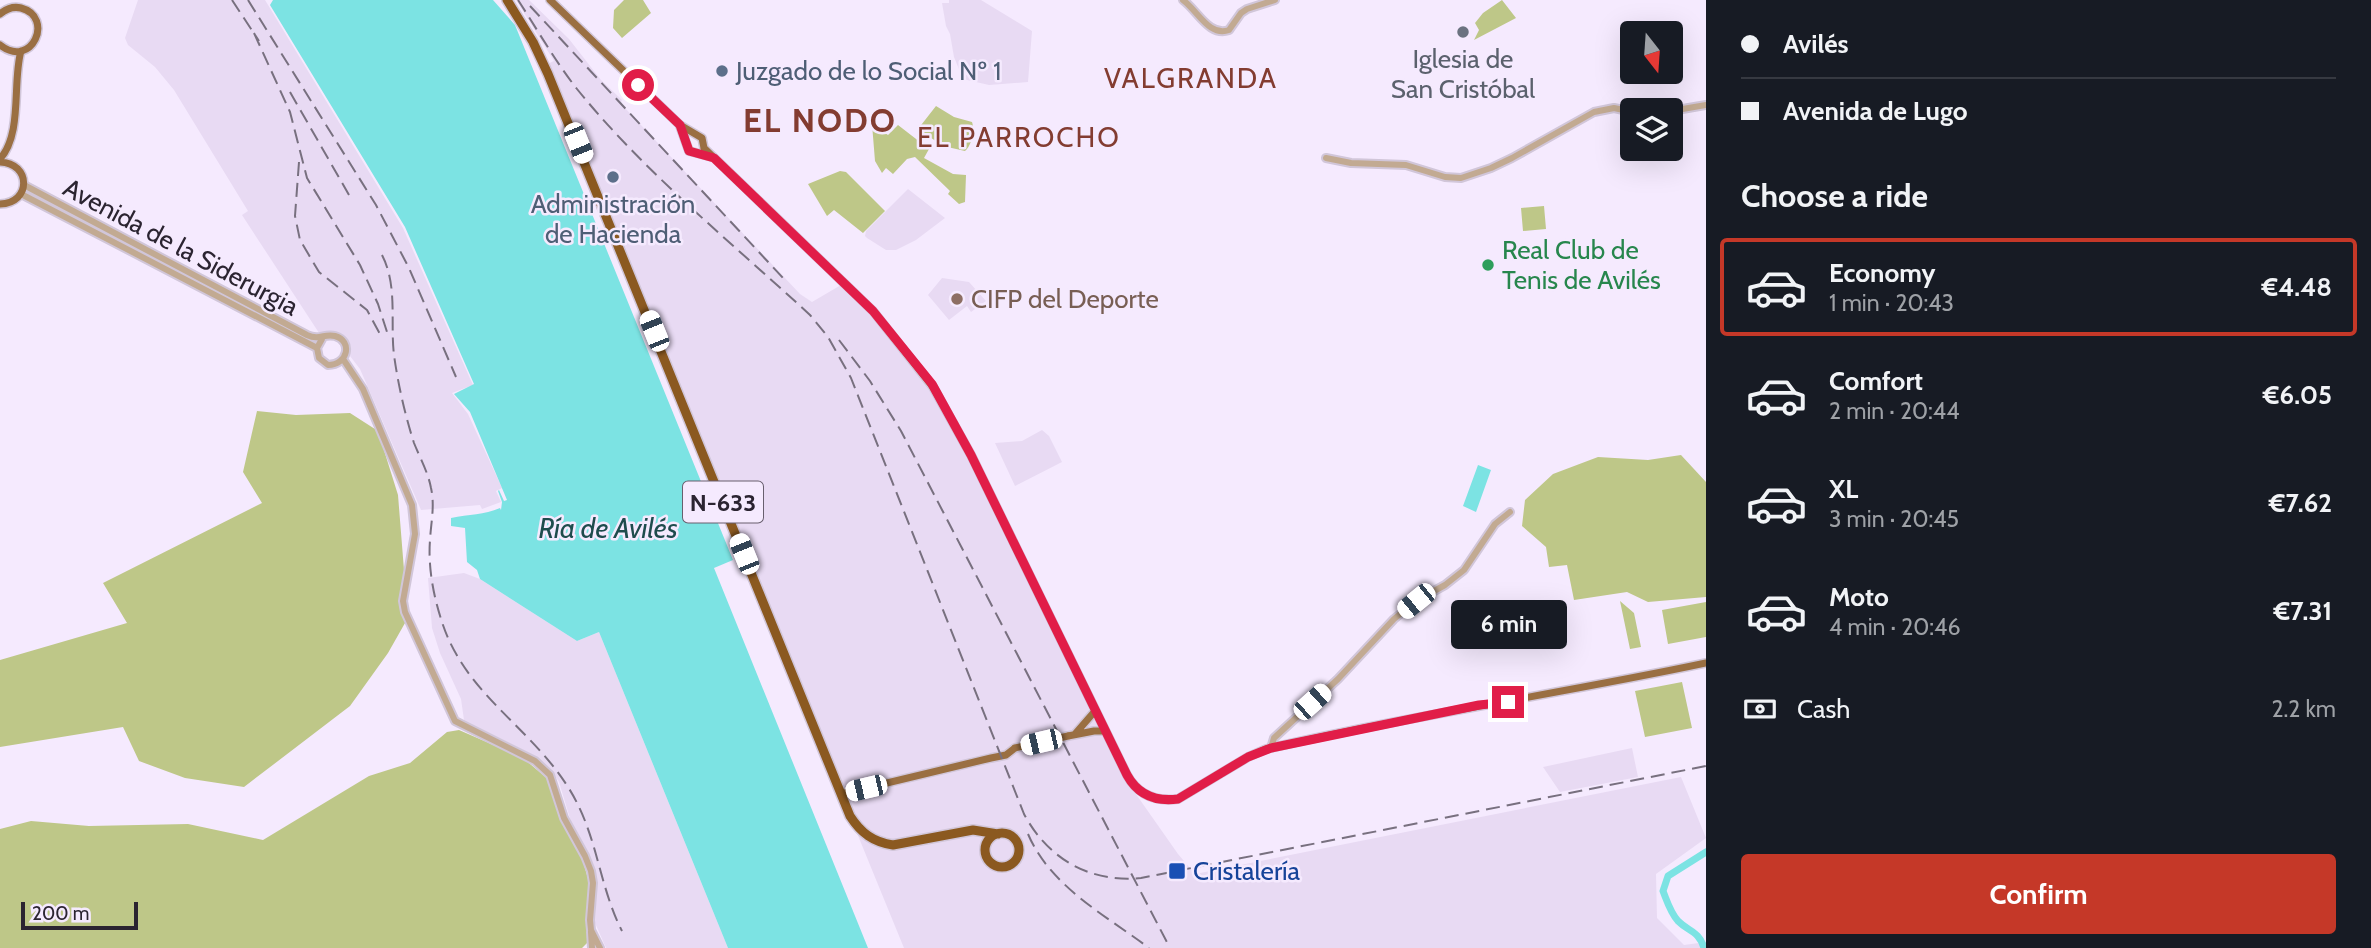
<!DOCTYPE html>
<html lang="en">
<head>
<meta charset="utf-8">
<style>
  body { margin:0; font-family:Cabin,sans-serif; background:#20242c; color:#f1f3f6; height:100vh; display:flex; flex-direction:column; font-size:26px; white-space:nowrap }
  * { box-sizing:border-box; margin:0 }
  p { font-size:23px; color:#9ea1a6 }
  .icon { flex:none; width:38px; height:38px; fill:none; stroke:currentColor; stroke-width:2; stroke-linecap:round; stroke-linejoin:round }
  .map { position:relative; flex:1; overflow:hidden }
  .details { display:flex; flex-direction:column; background:#171b24; width:665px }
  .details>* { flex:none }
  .hud { display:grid; align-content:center; height:154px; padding:0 35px; background:#171b24 }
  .needle { width:46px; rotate:163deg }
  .tools { position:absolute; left:1620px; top:21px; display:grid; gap:14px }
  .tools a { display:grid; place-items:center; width:63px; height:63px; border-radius:7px; background:#171b24; box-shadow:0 7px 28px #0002; font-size:35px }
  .scale { position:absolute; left:21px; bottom:18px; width:117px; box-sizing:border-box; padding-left:7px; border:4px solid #2b2431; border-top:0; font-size:19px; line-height:24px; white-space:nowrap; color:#2b2431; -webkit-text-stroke:5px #f5eafe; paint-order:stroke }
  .end { position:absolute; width:32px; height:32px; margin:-16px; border:9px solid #e11d48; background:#fff; box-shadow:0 0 0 4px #fff }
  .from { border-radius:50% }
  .bubble { position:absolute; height:49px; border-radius:7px; background:#171b24; box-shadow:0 7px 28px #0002; font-size:23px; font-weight:700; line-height:49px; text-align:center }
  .car { position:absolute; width:21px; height:42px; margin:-21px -10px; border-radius:9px; box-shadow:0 0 5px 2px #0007; background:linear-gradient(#fff 24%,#345 0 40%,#fff 0 76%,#345 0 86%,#fff 0) }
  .hud b { display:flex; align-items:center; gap:24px; height:66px; font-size:26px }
  .hud b+b { border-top:2px solid #363941 }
  .hud i { width:18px; height:18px; background:#f1f3f6 }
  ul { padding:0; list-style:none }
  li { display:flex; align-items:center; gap:21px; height:98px; margin:0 14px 10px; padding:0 21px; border:4px solid transparent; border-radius:7px }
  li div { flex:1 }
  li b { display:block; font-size:26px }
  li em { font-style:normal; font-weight:700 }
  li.selected { border-color:#c53828 }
  li>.icon { width:63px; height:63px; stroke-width:1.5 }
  h2 { padding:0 35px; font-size:32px; line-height:84px }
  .pay { display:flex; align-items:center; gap:18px; height:77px; padding:0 35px; font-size:26px }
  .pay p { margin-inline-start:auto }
  .action { display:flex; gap:14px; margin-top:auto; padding:14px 35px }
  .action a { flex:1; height:80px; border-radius:7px; background:#c53828; color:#fff; font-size:28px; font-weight:700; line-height:80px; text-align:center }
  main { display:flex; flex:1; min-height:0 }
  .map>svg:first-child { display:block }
  .built { fill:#e8daf3 }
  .green { fill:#bec788 }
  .water { fill:#7ce3e3 }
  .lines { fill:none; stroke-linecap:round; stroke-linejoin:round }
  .river { stroke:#7ce3e3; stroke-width:7 }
  .minor-casing { stroke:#d1c6d9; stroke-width:10 }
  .major-casing { stroke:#d1c6d9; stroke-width:10 }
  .highway-casing { stroke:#d1c6d9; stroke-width:12 }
  .minor { stroke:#c2aa92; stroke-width:6 }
  .major { stroke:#9a6f42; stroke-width:7 }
  .highway { stroke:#8b5920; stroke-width:9 }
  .rail { stroke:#78707f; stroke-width:2; stroke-dasharray:14 7; stroke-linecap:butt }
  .major-bridge-casing { stroke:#d1c6d9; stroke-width:10; stroke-linecap:butt }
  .major-bridge { stroke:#9a6f42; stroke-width:7 }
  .route { stroke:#e11d48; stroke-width:9 }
  .worship-dot { fill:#6b7280; stroke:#f5eafe; stroke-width:2.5 }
  .service-dot { fill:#5c6f8a; stroke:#f5eafe; stroke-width:2.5 }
  .leisure-dot { fill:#2e9e5b; stroke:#f5eafe; stroke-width:2.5 }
  .education-dot { fill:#8d6e63; stroke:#f5eafe; stroke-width:2.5 }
  .transit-dot { fill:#1a4fb4; stroke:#f5eafe; stroke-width:2.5 }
  .labels { text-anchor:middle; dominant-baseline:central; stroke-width:5; stroke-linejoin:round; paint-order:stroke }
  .shield { fill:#f5eafe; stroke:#685f6e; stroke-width:2 }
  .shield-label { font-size:24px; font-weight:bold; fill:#2b2431 }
  .worship-label { font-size:26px; fill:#5b616d; stroke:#f5eafe }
  .service-label { font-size:26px; fill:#4e5e75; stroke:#f5eafe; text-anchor:start }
  .street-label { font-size:26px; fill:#2b2431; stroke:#f5eafe }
  .leisure-label { font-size:26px; fill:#27864d; stroke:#f5eafe; text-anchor:start }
  .education-label { font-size:26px; fill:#785e54; stroke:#f5eafe; text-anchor:start }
  .transit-label { font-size:26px; fill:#164399; stroke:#f5eafe; text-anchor:start }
  .neighbourhood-label { font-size:28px; letter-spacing:2px; fill:#833c31; stroke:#f5eafe }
  .water-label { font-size:28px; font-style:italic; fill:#1e4c4d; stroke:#f5eafe }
  .district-label { font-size:33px; font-weight:bold; letter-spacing:2px; fill:#833c31; stroke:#f5eafe }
</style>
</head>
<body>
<main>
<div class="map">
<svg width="1706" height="948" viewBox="0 0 1706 948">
  <rect width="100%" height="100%" fill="#f5eafe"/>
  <path class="built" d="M138,0H265L403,228L473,385L452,393L468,414L502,488L496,491L501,502L482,509L480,505L421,510L360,369L350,356V345L343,335L331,332L321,336L242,215L248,211L174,90L155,67L128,45L125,38Z
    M516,0H529L569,39L601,80L622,100L621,102L625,108L800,294L812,302L841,285L879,324L929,385L963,442L1131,787L1178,854L1195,874L1681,777L1706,838L1656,874L1657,918L1684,945L1706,942V948H904L543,66L554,61Z
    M949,0H981L1032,31L1028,82L989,85L963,79L954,57L950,34L946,26L942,3H949Z
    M908,189L945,218L916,240L896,250H886L867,238L865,236L866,231Z
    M942,278L969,282L986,301L971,312L967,306L949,320L928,295Z
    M1042,430L1049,436L1062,462L1015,486L995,443L1022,441Z
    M464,573L480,579L577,641L599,632L728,948H606L595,923L597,885L593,863L571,822L559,782L553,773L533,755L464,720L461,699L440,653L432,628L428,578Z
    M1632,748L1638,777L1560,792L1543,767Z"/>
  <path class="green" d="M624,0H643L651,13L622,38L613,28L614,10Z
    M1502,0L1516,18L1474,40L1479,30L1475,23L1483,13Z
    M936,106L954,117L972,122C975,130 972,145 965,151L943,146L918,129Z
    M872,124L888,135L898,125L929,149L924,158L953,174L966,175L965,202L959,204L948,194L950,191L915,157L907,159L893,174L886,168L882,173L875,161Z
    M840,171L846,172L885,211L863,233L834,210L827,216L808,184Z
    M1544,206L1546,229L1523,231L1521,208Z
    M257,411L296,415L350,413L378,431L398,495L404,570L405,623L388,653L350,706L244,787L185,778L139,761L123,727L0,747V660L127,623L103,583L262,503L243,472Z
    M1681,455L1706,482V597L1648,602L1627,592L1574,600L1567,565L1549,567L1546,547L1522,526L1525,500L1553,474L1598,457L1648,460Z
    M1620,601L1634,613L1641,647L1630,649Z
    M1706,602V637L1668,644L1662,610Z
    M1682,682L1692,728L1645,737L1635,691Z
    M459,730L523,758L549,780L558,810L582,858L589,882L588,942L582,948H0V829L31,821L89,826L188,824L263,840L369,776L410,763L447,732Z"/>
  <path class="water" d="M273,0H493L515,25L733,560L714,568L868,948H728L599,632L577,641L480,579L477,570L467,562L465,528L451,526V518C469,514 484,515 500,508L501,510L502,502L498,491L499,490L504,501L507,500L470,412L454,394L474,384L405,227L270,5Z
    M1478,465L1491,470L1476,512L1463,506Z"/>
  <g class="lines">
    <path class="river" d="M1704,948C1699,931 1689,932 1678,921C1670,912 1667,901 1663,891L1668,876L1706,852"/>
    <g class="minor-casing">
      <path id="minor" d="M1183,0C1198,11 1209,37 1229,30L1241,13L1247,9L1275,0
        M1671,111L1706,105
        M1326,158L1351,163L1406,165L1445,177L1461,178L1491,168L1512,158L1594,112L1614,108L1633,112
        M24,185L307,335C320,341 324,333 335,336C353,341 348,365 328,365L319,358L317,348L322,339
        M21,194L317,348
        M343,359L363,389L412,505L415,534L403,601L405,612L455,721L535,761L550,775L564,818L585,856L591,871L593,883L590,920L591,930L600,948
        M1271,748L1274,738L1338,679L1394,619L1416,601L1445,585L1464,570L1495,524L1510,512
        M591,932L592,948"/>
    </g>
    <g class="major-casing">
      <path id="major" d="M550,0L680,125L702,138L704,148
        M0,14C6,9 13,6 21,8C55,17 32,70 0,45
        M680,126L689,151L712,157
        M704,148L873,311L933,387L971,455L1127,775C1138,795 1155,802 1178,799L1248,757L1266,749C1412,715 1560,694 1706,663
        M0,159C23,133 12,82 21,51
        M0,162C31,163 32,203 0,204
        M1075,734L1095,711
        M1068,736L1094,731H1105
        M841,794L991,758L1006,755L1015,748"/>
    </g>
    <g class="highway-casing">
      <path id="highway" d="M507,0L533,42L548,74L850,816C861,833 873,842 893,845L973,830L998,834
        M985 850a17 17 0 1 1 34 0a17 17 0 1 1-34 0Z"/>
    </g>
    <use href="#minor" class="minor"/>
    <use href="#major" class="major"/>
    <use href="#highway" class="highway"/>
    <path class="rail" d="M232,0L259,41
      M248,0L376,205L409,268L456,377
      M518,0C537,29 555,61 577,89C645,173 731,242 810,315L828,337L851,378L1024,814C1048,859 1090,883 1141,878L1706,766
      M530,6L783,278
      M254,33L290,112L307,178L360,265L378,304L387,332
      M290,92L349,195
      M299,162L295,216L300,240L319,272L367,310L381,336
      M382,255C398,286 390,322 394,355C398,384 405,415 414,443C420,458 428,472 431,488C435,506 431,522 430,540C428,566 433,594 441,619C464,694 528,724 568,787C598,834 598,884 622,931
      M839,340L870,381L901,431L1170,948
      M1028,834C1050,886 1105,915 1149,948"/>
    <g class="major-bridge-casing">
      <path id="major-bridge" d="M1015,748L1068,736"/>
    </g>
    <use href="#major-bridge" class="major-bridge"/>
  </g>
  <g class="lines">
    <path class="route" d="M638,85L680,125L689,151L714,158L873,311L932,384L971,455L1127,775C1138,795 1155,802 1178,799L1248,757L1271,748L1479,705L1508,702"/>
  </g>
  <circle class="worship-dot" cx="1463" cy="32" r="7"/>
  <g class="service-dot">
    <circle cx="722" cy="71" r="7"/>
    <circle cx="613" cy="177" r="7"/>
  </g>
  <circle class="leisure-dot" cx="1488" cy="265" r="7"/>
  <circle class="education-dot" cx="957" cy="299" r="7"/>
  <rect class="transit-dot" x="1168" y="862" width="18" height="18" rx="3.5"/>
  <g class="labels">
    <rect class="shield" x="683" y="481.5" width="80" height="41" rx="5"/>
    <g class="shield-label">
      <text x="723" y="502">N-633</text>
    </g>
    <g class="worship-label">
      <text x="1463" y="59">Iglesia de<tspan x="1463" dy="30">San Cristóbal</tspan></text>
    </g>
    <g class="service-label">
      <text x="736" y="71">Juzgado de lo Social Nº 1</text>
      <text x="613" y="204" text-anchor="middle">Administración<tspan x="613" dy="30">de Hacienda</tspan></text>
    </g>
    <g class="street-label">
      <text transform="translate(181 247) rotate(28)">Avenida de la Siderurgia</text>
    </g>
    <g class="leisure-label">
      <text x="1502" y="250">Real Club de<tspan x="1502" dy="30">Tenis de Avilés</tspan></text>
    </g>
    <g class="education-label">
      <text x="971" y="299">CIFP del Deporte</text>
    </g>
    <g class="transit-label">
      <text x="1193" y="871">Cristalería</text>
    </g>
    <g class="neighbourhood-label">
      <text x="1191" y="78">VALGRANDA</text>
      <text x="1019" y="137">EL PARROCHO</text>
    </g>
    <g class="water-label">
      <text x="608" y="528">Ría de Avilés</text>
    </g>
    <g class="district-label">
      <text x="820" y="120">EL NODO</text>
    </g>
  </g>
</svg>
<div class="tools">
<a><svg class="needle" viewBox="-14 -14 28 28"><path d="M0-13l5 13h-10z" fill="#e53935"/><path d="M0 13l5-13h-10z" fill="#9ea1a6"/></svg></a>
<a><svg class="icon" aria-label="layers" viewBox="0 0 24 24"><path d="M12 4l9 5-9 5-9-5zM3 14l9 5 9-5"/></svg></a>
</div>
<div class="scale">200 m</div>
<i class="end from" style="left:638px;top:85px"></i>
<i class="end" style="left:1508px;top:702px"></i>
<div class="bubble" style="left:1451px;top:600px;width:116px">6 min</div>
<i class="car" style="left:578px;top:143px;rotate:158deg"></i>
<i class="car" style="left:654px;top:331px;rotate:338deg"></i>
<i class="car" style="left:744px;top:554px;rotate:338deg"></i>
<i class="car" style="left:1416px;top:601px;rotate:231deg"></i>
<i class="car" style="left:1312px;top:702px;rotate:48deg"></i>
<i class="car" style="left:1041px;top:742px;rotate:257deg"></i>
<i class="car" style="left:866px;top:788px;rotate:257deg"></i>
</div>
<section class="details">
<div class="hud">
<b><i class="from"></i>Avilés</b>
<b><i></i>Avenida de Lugo</b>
</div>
<h2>Choose a ride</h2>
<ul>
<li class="selected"><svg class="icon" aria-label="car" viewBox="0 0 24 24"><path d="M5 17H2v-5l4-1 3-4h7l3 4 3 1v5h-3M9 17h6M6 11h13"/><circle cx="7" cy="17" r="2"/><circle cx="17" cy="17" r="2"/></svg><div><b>Economy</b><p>1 min · 20:43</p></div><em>€4.48</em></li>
<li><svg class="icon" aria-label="car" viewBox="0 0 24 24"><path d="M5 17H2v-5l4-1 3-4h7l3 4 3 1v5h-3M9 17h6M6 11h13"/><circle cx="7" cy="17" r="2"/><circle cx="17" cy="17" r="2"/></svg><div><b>Comfort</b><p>2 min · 20:44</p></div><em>€6.05</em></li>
<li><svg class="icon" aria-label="car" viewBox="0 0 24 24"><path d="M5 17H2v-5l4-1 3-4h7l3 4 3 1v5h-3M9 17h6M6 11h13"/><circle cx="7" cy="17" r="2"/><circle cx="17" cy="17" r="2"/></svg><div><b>XL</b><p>3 min · 20:45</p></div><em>€7.62</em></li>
<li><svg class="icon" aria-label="car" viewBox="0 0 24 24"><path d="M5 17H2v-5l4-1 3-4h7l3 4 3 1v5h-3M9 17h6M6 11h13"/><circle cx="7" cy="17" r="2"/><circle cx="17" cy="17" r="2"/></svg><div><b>Moto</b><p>4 min · 20:46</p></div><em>€7.31</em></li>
</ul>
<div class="pay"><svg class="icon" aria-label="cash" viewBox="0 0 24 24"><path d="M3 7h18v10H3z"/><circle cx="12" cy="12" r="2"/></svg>Cash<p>2.2 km</p></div>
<div class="action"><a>Confirm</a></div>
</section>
</main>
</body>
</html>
